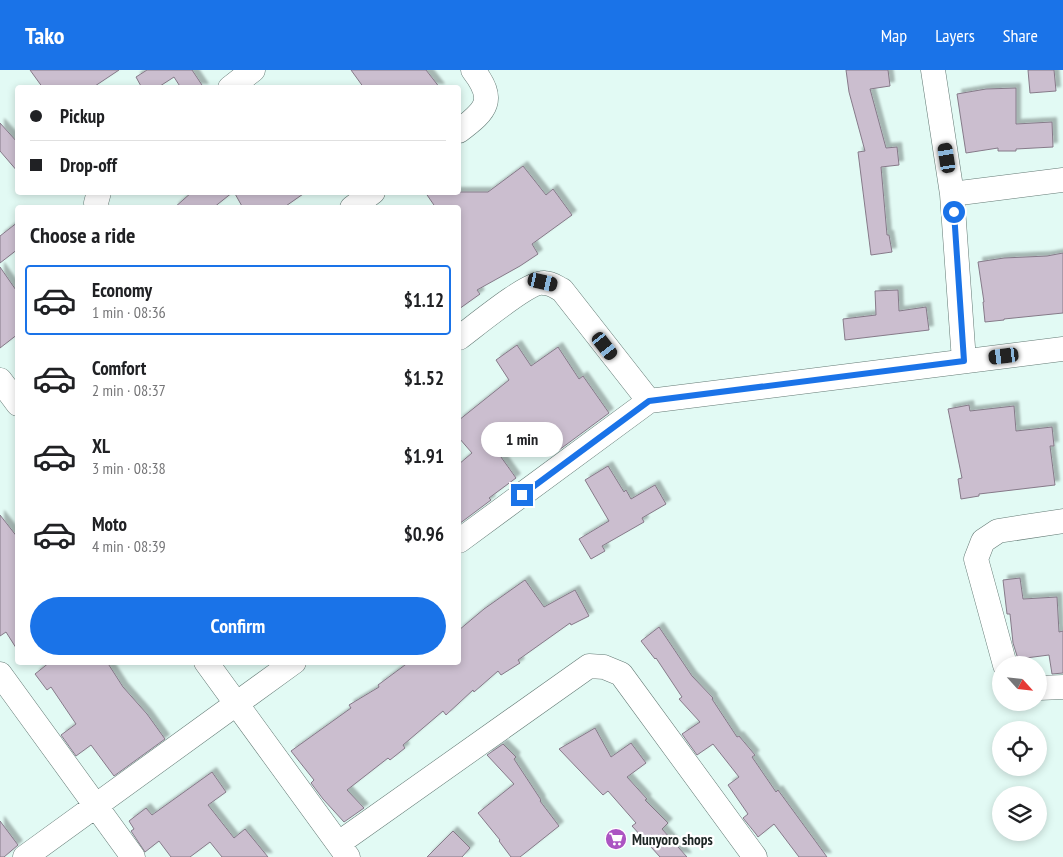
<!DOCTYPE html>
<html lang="en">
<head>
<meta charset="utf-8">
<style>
  body { margin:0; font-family:"PT Sans Narrow",sans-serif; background:#f6f6f6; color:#202124; height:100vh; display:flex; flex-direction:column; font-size:19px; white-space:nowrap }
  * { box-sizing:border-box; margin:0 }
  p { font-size:16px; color:#757577 }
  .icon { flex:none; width:28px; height:28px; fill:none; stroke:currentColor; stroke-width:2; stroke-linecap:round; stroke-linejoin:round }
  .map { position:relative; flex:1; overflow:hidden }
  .sheet { position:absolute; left:15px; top:135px; width:446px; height:460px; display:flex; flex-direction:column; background:#fff; border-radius:5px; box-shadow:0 2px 8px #0003 }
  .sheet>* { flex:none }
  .top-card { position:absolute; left:15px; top:15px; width:446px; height:110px; border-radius:5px; box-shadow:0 2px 8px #0003; display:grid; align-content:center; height:110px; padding:0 15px; background:#fff }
  .needle { width:32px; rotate:117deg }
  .buttons { position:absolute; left:992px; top:586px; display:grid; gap:10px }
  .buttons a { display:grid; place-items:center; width:55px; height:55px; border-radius:50%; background:#fff; box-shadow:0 2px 8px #0003; font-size:25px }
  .end { position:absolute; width:22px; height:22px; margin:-11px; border:6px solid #1a73e8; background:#fff; box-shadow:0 0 0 2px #fff }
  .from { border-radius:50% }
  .bubble { position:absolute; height:35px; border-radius:18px; background:#fff; box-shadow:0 2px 8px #0003; font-size:16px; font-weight:800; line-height:35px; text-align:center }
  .car { position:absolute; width:15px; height:30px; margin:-15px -8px; border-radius:6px; box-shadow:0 0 4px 1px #0007; background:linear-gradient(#222 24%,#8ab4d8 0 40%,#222 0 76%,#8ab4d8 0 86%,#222 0) }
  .top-card b { display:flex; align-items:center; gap:18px; height:48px; font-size:19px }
  .top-card b+b { border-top:1px solid #e0e0e0 }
  .top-card i { width:12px; height:12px; background:#202124 }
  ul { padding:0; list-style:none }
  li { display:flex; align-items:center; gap:15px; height:70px; margin:0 10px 8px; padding:0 5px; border:2px solid transparent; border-radius:5px }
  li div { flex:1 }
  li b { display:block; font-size:19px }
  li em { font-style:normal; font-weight:800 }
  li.selected { border-color:#1a73e8 }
  li>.icon { width:45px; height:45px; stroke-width:1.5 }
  h2 { padding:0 15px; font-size:22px; line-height:60px }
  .action { display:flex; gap:10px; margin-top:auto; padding:10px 15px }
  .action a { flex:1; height:58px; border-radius:30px; background:#1a73e8; color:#fff; font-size:20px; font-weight:800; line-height:58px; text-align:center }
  header { display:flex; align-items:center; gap:30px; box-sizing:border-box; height:70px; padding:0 25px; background:#1a73e8; color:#fff }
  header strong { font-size:24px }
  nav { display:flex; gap:28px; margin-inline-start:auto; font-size:18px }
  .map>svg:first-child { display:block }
  .building { fill:#cbbecf; stroke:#867a89; filter:url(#shadow) }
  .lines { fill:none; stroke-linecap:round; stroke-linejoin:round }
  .minor-casing { stroke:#647a75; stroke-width:25 }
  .minor { stroke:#fff; stroke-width:24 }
  .route { stroke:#1a73e8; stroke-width:6 }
  .labels { text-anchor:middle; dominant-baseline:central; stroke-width:4.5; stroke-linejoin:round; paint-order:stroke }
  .poi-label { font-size:15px; font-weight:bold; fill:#1c2523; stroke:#fff; text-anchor:start }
</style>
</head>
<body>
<header>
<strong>Tako</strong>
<nav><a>Map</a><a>Layers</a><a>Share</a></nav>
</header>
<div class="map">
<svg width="1063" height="787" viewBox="0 0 1063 787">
  <defs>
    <filter id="shadow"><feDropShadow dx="4.5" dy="-4.5" stdDeviation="1" flood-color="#0004"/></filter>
  </defs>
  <rect width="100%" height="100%" fill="#e2faf4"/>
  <path class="building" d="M30,0H119L92,18H43Z
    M147,0H192L204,18H181L174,7L157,18H142L136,7Z
    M351,0H426L440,18H364Z
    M846,0H888L890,16L870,19L886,78L897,77L899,95L881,97L887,165H889L892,182L871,185L858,82L865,81L849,22Z
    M1028,0H1054L1056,21L1030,23Z
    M1016,18V54L1052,52L1053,77L1016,79V81H998V78L966,83L957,24L986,19Z
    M0,53L18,73V102L0,81Z
    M523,96L546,125L553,119L572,145L532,174L538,184L520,196L477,220L480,224L459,239V138H436L425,122H488Z
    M192,122H233L213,138H174Z
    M234,122H306L283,138H243Z
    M18,152V179L0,193V166Z
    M1063,183V243L1004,249V250L985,252L983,232H984L978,192L1004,188L1047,186Z
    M0,197L18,223V264L0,278Z
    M898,220L899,241L926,237L929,260L845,270L843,249L876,245L875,221Z
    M517,275L531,296L558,277L579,309L583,306L609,343L559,380L542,358L501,387L516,408L489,428L491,430L459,454V394L472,383L459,368V350L509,310L496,290Z
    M969,335L970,341L1014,336L1016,361L1052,357L1054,376H1050L1055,415L979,424V426L961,429L958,409L962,408L948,339Z
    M608,396L624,422L626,420L631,429L655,415L666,434L642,448L644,452L602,476L605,481L591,489L579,469L609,451L585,410Z
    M0,445L18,468V581L6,562L0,566Z
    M1020,508L1023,529L1057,527L1059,562L1063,561V603L1052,604L1049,585L1018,589L1013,573L1010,544H1007L1003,510Z
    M525,510L544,537L575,520L589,546L571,555L570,553L518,590L520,593L501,605L498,601L474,622L473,620L446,645L443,641L403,675L405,678L390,690L388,688L347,720L364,738L344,752L323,729L311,713L314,710L291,681L351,638L349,635L379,617L378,615L409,592H459V560L484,539Z
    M659,557L692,606L713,628L712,629L737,667L739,666L755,685L752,687L776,722L778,720L827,787H799L774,754L758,767L756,764L743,748L748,744L728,715L739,707L713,674L697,685L682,664L700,652L679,629L682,627L656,588L655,589L641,571Z
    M50,592H107L123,617L147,644L165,669L114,706L91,675L76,686L61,665L76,654L51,617L47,620L35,604Z
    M595,658L611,687L631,673L646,693L627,707L647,729L645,730L668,753L662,759L687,787H660L632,756L636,753L608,721L603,725L559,679Z
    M503,674L516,687L514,689L541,730L540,731L559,756L520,787H511L499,771L500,770L478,743L514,714L487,685Z
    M212,702L226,722L208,735L234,768L245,759L268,787H222L210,772L190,787H171L159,771L145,782L131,761L134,759L129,751L146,738L152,745Z
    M0,751L18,775L4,787H0Z
    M453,761L470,778L462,787H427Z"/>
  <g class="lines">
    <g class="minor-casing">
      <path id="minor" d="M933,0L952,124L964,291
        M230,18L253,0
        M459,61C487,40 496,30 473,0
        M952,124L1063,110
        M97,138L96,133L99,122
        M352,138L373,122
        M459,268C474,257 529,211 544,213C551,213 556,217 562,220L649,331
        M0,310L18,334
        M459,471L649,331L1063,279
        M206,592L348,787
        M1005,595L976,489L983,471L998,461L1063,451
        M0,604L133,787
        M1039,618L1063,617
        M339,773L589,596L604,597L621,604L755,787
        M25,787L294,592"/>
    </g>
    <use href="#minor" class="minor"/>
  </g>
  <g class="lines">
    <path class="route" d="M522,425L649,331L964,291L954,142"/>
  </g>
  <defs>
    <g id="supermarket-disc" transform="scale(1.125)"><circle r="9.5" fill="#ab54c2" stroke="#fff"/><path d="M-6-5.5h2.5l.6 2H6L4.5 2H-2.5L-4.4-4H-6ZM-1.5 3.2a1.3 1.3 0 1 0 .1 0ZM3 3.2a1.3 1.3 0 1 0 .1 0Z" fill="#fff"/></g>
  </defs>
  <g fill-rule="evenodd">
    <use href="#supermarket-disc" x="616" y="769"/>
  </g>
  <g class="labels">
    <g class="poi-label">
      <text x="632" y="769">Munyoro shops</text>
    </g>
  </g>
</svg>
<div class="buttons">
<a><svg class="needle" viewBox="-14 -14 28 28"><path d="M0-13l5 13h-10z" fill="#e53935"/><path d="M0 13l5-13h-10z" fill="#757577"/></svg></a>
<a><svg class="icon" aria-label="locate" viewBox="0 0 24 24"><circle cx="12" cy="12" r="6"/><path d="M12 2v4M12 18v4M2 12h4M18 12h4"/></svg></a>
<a><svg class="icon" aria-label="layers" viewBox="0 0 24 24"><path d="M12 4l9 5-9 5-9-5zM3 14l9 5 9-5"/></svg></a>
</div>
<i class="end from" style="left:954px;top:142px"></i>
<i class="end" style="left:522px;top:425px"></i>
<div class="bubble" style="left:481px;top:352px;width:82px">1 min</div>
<i class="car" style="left:947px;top:88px;rotate:351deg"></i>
<i class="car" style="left:543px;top:212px;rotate:103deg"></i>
<i class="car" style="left:605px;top:276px;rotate:142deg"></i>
<i class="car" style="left:1004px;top:286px;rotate:263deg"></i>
<div class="top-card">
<b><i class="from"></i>Pickup</b>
<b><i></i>Drop-off</b>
</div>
<section class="sheet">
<h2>Choose a ride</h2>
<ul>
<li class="selected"><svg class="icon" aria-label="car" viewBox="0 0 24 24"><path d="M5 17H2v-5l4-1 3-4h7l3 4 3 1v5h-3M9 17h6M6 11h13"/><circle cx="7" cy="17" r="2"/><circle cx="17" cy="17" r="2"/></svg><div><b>Economy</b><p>1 min · 08:36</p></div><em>$1.12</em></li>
<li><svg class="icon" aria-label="car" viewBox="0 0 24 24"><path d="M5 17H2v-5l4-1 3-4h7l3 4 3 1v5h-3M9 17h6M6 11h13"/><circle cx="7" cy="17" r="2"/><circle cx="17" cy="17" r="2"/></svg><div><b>Comfort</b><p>2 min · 08:37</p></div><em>$1.52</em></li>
<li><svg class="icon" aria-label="car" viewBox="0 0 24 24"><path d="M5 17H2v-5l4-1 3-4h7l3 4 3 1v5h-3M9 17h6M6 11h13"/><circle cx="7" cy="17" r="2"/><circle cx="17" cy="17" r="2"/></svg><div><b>XL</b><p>3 min · 08:38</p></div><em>$1.91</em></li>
<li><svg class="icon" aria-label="car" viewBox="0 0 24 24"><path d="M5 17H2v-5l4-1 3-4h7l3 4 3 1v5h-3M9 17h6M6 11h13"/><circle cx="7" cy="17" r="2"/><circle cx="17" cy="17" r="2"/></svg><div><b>Moto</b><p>4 min · 08:39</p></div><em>$0.96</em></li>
</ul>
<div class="action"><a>Confirm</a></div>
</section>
</div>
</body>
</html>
